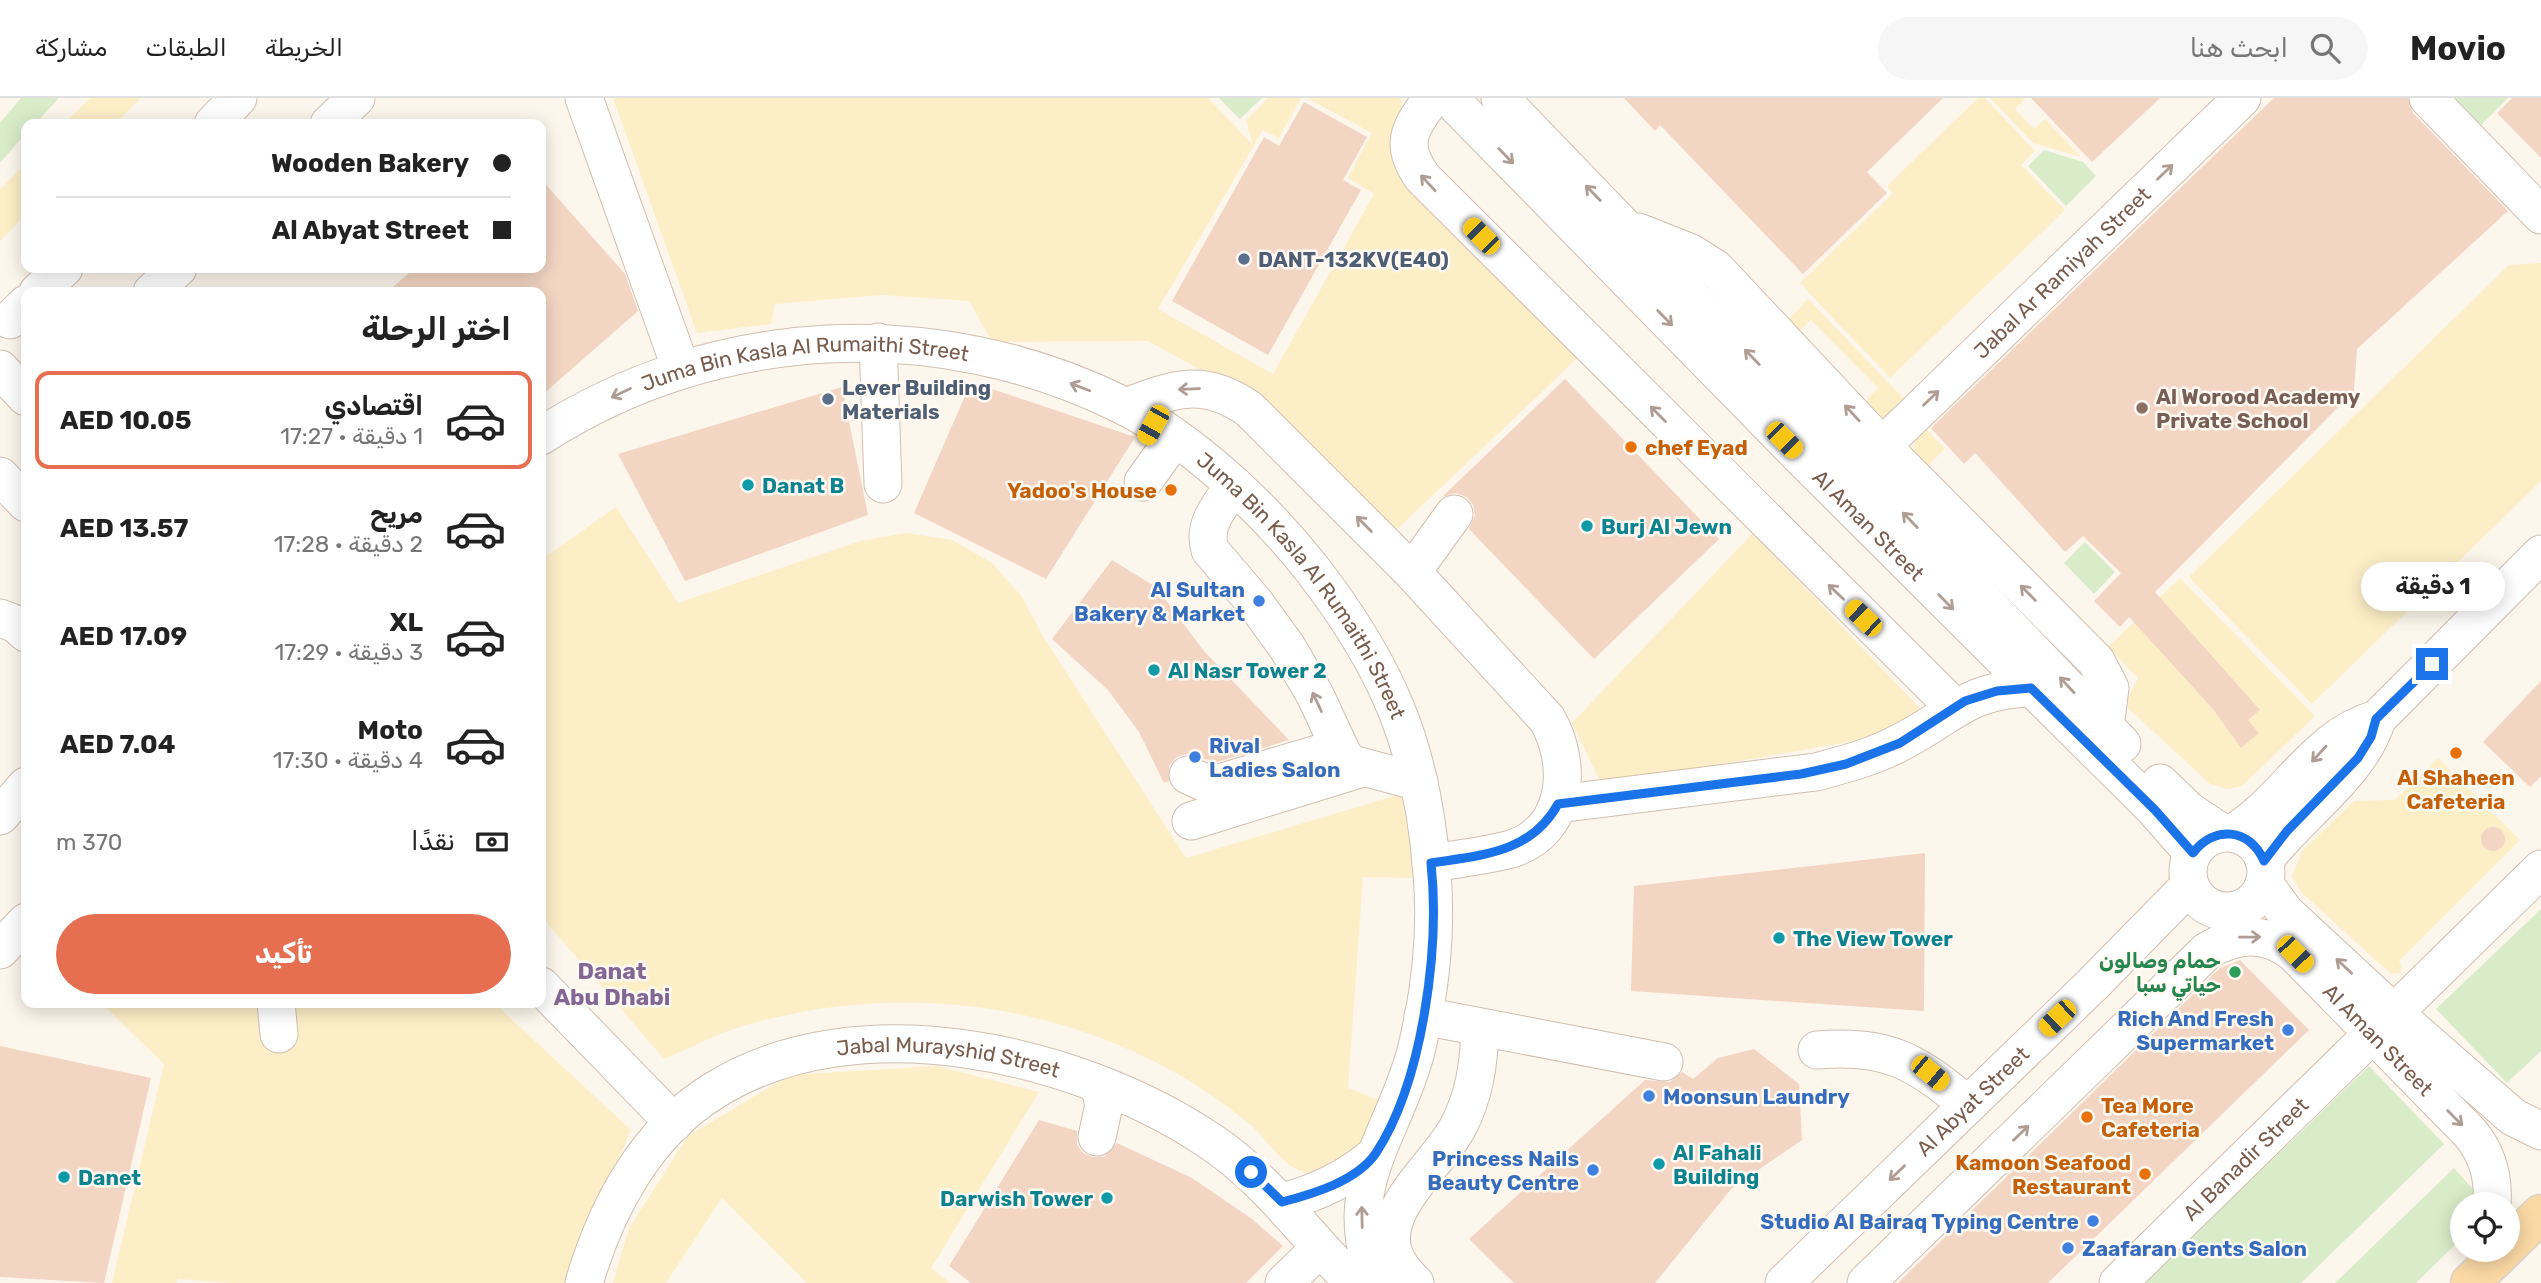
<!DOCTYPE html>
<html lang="ar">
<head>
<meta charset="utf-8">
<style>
  body { margin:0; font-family:Rubik,Cairo,sans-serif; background:#f6f6f6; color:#222; direction:rtl; height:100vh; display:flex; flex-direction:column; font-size:26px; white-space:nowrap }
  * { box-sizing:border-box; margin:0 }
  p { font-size:23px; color:#767676 }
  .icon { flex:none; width:38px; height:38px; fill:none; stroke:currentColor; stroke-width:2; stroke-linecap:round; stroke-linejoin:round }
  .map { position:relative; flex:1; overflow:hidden; direction:ltr }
  .side { position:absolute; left:21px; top:189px; width:525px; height:721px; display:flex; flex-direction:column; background:#fff; border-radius:14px; box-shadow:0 4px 18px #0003; direction:rtl }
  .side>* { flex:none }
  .banner { position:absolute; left:21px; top:21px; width:525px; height:154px; border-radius:14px; box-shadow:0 4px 18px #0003; direction:rtl; display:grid; align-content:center; height:154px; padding:0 35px; background:#fff }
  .tools { position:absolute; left:2450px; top:1094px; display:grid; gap:14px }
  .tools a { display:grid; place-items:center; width:70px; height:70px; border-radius:50%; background:#fff; box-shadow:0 4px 18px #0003; font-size:35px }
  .end { position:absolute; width:32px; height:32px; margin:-16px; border:9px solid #1a73e8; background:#fff; box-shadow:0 0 0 4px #fff }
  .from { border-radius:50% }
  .bubble { position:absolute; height:49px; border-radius:24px; background:#fff; box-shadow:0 4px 18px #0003; font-size:23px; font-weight:700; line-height:49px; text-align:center; direction:rtl }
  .car { position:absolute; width:21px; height:42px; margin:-21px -10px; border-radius:9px; box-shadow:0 0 5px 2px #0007; background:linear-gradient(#f5c518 24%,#345 0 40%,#f5c518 0 76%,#345 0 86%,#f5c518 0) }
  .banner b { display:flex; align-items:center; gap:24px; height:66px; font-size:26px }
  .banner b+b { border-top:2px solid #e0e0e0 }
  .banner i { width:18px; height:18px; background:#222 }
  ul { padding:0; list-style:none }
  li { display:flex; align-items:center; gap:21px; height:98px; margin:0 14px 10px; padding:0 21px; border:4px solid transparent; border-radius:14px }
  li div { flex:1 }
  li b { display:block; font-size:26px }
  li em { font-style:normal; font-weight:700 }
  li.active { border-color:#e76f51 }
  li>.icon { width:63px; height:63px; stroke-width:1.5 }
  h2 { padding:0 35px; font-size:32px; line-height:84px }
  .pay { display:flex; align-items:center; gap:18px; height:77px; padding:0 35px; font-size:26px }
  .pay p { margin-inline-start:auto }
  .button { display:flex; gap:14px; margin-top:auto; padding:14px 35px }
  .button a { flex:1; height:80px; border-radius:42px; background:#e76f51; color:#fff; font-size:28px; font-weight:700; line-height:80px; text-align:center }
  header { display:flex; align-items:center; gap:42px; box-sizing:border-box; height:98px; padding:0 35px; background:#fff; border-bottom:2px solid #e0e0e0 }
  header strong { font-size:33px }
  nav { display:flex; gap:38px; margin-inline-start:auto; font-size:24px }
  .search { width:490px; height:63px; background:#f6f6f6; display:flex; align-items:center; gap:18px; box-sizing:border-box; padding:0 24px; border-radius:38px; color:#767676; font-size:26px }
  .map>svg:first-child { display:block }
  .green { fill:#d8ecc9 }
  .sand { fill:#fcefc7 }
  .building { fill:#f3d5c3 }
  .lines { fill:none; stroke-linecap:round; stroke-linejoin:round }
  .minor-casing { stroke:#d1beb0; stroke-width:39 }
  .major-casing { stroke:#dad1cd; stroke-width:41 }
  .minor { stroke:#fff; stroke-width:37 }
  .major { stroke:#fbd9a5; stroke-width:38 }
  .oneway { stroke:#af9d94 }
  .route { stroke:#1a73e8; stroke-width:9 }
  .service-dot { fill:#5c6f8a; stroke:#fffaf3; stroke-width:2.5 }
  .education-dot { fill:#8d6e63; stroke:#fffaf3; stroke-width:2.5 }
  .food-dot { fill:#e8710a; stroke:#fffaf3; stroke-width:2.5 }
  .culture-dot { fill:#0f9aa8; stroke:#fffaf3; stroke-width:2.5 }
  .shop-dot { fill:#3f7fe0; stroke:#fffaf3; stroke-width:2.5 }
  .leisure-dot { fill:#2e9e5b; stroke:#fffaf3; stroke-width:2.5 }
  .labels { text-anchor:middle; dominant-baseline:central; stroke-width:5; stroke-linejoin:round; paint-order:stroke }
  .service-label { font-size:21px; font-weight:bold; fill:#4e5e75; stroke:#fffaf3; text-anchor:start }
  .street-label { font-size:21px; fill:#7a5c4d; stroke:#fffaf3 }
  .education-label { font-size:21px; font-weight:bold; fill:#785e54; stroke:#fffaf3; text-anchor:start }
  .food-label { font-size:21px; font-weight:bold; fill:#c56008; stroke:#fffaf3; text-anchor:start }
  .culture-label { font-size:21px; font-weight:bold; fill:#0d838f; stroke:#fffaf3; text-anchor:start }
  .shop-label { font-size:21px; font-weight:bold; fill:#366cbe; stroke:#fffaf3; text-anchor:end }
  .leisure-label { font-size:21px; font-weight:bold; fill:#27864d; stroke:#fffaf3; text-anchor:end }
  .neighbourhood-label { font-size:23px; font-weight:bold; fill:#846695; stroke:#fffaf3 }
</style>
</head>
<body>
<header>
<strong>Movio</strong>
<div class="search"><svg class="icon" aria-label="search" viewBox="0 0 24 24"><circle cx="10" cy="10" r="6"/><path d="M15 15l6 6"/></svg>ابحث هنا</div>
<nav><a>الخريطة</a><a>الطبقات</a><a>مشاركة</a></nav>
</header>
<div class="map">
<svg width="2541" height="1185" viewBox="0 0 2541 1185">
  <rect width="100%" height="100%" fill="#fdf6ec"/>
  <path class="green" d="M21,0H59L35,26H26V35L0,65V25Z
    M1219,0H1262L1240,21Z
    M2455,0H2508L2481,27Z
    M2044,52L2083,64L2096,78L2066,108L2028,68Z
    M2085,444L2115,474L2094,496L2064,465Z
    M2541,811V953L2507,985L2436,911Z
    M2369,968L2444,1046L2301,1185H2145Z
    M2454,1070L2473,1091L2481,1087L2477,1106H2462V1140L2416,1185H2335Z"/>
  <path class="sand" d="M90,0H141L115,26H64Z
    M613,0H1208L1253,47L1246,22L1268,0H1301L1279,40L1263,32L1158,211L1273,276L1374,96L1348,80L1372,35L1307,0H1402L1397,55L1584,254L1395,433L1230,288L1148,243L992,244L969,203L882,197L775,206L771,226L697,235Z
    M1978,0H1985L2035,53L2021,67L2065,112L1890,280L1800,185L1893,95L1887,88Z
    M1990,0H2025L2015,11L2034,31L2045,21L2081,59L2033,45Z
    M26,65V116L0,143V91Z
    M2541,165V383L2312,606L2189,479L2509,167Z
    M1808,201L1912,309L1897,323L1881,322L1864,305L1878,290L1811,222L1791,240L1787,223Z
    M1925,330L1945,351L1922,373C1913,356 1909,345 1925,330Z
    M616,409L678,505L861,443L906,435L952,442L992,465L1022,499L1044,540L1186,760L1401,696L1417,780L1363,779L1348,990L1383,1004L1354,1055L1324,1077C1316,1076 1306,1075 1298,1072C1281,1065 1266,1041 1252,1028C1233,1012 1209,995 1188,982C1052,901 888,883 737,930C712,938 688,951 664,961L541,818V462Z
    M1753,435L1926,617L1906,634L1602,687L1572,625Z
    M2180,480L2315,618L2242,688L2227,691L2210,686L2128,610V600L2138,580L2108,549Z
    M2438,660L2520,742L2399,863L2402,868L2401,875L2391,876L2301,794L2292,778L2302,753L2354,703L2395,702Z
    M101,905H494L631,1032L576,1161L572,1185H230L178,1181L176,1185H112L164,966Z
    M937,968L1039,994L931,1170L950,1185H807L722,1100L666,1185H613L629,1130L688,1038L790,977Z"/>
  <path class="building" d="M1624,0H1943L1867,74L1887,95L1803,176L1660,27L1655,33Z
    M2031,0H2160L2092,64Z
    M2274,0H2408L2413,15L2508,113L2357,251L2354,293L2155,494L2260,612L2248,622L2259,635L2241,650L2213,611L2129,519L2120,529L2094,503L2121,475L2083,438L2065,454L1975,355L1964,366L1931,330Z
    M2512,0H2541V60L2497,15Z
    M1304,4L1367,39L1343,82L1361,92L1268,257L1172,203L1264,39L1279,48Z
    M541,81L625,176L638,213L541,298V194H387L415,170H541Z
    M1565,281L1719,441L1594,561L1469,431L1475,417L1473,407L1467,399L1455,395L1442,399Z
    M971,284L1135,339L1046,481L914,415Z
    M842,289L868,417L685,483L618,356Z
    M1112,462L1156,489L1203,552L1289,642L1217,664L1186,656L1177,659L1169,668V683L1164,685L1139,634L1108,592L1052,541Z
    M2541,583V678L2530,689L2483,644Z
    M2481 741a12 12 0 1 1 24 0a12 12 0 1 1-24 0Z
    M1925,755L1924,913L1631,893L1634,788Z
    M2240,862L2309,932L2048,1185H1898L2220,870Z
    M0,948L151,980L104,1185L0,1179Z
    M1754,951L1799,986L1802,1042L1732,1090L1655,1185H1514L1469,1141L1645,982L1670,984L1682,974L1693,981L1718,960Z
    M1039,1022L1077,1033V1046L1082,1054L1092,1059H1104L1117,1045L1192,1080L1252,1121L1283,1148L1246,1185H971L949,1168Z"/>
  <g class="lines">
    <g class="minor-casing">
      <g id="minor">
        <path d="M584,0L681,271"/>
        <path d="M1432,0C1410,30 1398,46 1423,80L1955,610"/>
        <path d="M1500,0L2122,646"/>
        <path d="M2428,0L2541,117"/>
        <path id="s1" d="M1458,9L1803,361L2155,712L2193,755"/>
        <path d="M213,26L238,0"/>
        <path d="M329,26L356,0"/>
        <path d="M1638,134L1691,155L1716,171L1882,348L2096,563L2110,590L2105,629"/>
        <path d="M38,194L64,170"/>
        <path d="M152,194L178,170"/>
        <path d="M10,222L26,206"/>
        <path d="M878,244L883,386"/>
        <path d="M0,271L26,299"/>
        <path d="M1126,309C1173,291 1203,279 1249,311L1412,474L1547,621C1573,666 1569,733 1511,751C1485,758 1458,761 1431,765"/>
        <path id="s2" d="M541,338C715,226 936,215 1122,307C1192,342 1264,410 1312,471C1388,569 1423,651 1432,776C1437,834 1430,896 1416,953C1393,1040 1337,1090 1377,1185"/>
        <path id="s3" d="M1882,348L2242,0"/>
        <path d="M0,378L26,405"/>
        <path d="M1143,384L1174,341"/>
        <path d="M1234,387C1220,408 1202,426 1210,452L1255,505L1287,549L1315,597L1344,659L1352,666L1419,684"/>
        <path d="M1412,474L1454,416"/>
        <path d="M0,520L16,526L26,535"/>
        <path d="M1188,677L1203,684L1219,685L1338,650"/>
        <path d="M2160,685L2189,713L2222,735"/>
        <path d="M1558,706L1816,674C1846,666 1876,658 1903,643C1955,616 1966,592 2031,590"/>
        <path d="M0,718L26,688"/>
        <path d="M1191,723L1362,670"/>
        <path d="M2233,735C2286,703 2316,637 2377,621"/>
        <circle cx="2227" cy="774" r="39"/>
        <path d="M2264,763C2298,717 2361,676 2377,621L2541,456"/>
        <path d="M2264,785L2285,814L2394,915L2513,1019L2541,1033"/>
        <path d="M0,852L26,824"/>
        <path d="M541,888L674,1025"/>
        <path d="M276,905L279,936"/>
        <path d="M1423,918L1664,964"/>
        <path d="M1817,952C1887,946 1915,963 1968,1007"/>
        <path d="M1097,1039L1104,1007L1099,987"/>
        <path d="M1282,1104C1318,1095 1347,1081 1375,1057"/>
        <path id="s4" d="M584,1185C606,1110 646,1034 715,992C857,904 1075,954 1207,1041C1267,1080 1304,1136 1354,1185"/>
        <path d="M1284,1185L1320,1150"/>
        <path d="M1415,1185C1352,1129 1432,1077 1458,1029C1475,997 1479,964 1480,929"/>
        <path id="s5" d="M1784,1185L2093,886L2190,787"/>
        <path id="s6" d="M1866,1185L2207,853C2237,835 2266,833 2295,856L2470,1035C2487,1055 2494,1079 2492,1106"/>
        <path id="s7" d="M2118,1185L2541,771"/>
      </g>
    </g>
    <g class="major-casing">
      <path id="major" d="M2508,1148L2541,1116
        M2470,1185L2504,1152"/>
    </g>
    <use href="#minor" class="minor"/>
    <use href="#major" class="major"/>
  </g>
  <defs><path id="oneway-shaft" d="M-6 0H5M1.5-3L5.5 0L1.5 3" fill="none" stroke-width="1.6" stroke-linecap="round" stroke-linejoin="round" transform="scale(1.75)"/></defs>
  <g class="oneway">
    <use href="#oneway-shaft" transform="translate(1506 58) rotate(46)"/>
    <use href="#oneway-shaft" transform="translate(2165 74) rotate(-44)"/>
    <use href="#oneway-shaft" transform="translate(1428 85) rotate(-133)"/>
    <use href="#oneway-shaft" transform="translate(1593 95) rotate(-134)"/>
    <use href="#oneway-shaft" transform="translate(1665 220) rotate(46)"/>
    <use href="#oneway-shaft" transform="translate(1752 259) rotate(-134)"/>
    <use href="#oneway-shaft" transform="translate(1080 289) rotate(-159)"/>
    <use href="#oneway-shaft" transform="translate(1189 291) rotate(178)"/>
    <use href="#oneway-shaft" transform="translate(621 295) rotate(155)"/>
    <use href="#oneway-shaft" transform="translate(1931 300) rotate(-44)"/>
    <use href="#oneway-shaft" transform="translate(1852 315) rotate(-133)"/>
    <use href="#oneway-shaft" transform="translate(1658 316) rotate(-135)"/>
    <use href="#oneway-shaft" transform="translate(1910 422) rotate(-134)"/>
    <use href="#oneway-shaft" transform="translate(1364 426) rotate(-135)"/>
    <use href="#oneway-shaft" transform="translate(1836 494) rotate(-136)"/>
    <use href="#oneway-shaft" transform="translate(2028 495) rotate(-135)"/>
    <use href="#oneway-shaft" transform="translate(1946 504) rotate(45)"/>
    <use href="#oneway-shaft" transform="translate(2067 587) rotate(-133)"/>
    <use href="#oneway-shaft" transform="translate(1317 604) rotate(-115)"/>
    <use href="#oneway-shaft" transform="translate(2319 656) rotate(133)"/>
    <use href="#oneway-shaft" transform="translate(2250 839) rotate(-1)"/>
    <use href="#oneway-shaft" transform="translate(2344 868) rotate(-137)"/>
    <use href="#oneway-shaft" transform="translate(2455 1020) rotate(45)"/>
    <use href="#oneway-shaft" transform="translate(2021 1035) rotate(-44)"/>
    <use href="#oneway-shaft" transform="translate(1897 1075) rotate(136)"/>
    <use href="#oneway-shaft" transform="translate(1362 1119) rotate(-91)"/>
  </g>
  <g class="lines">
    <path class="route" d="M1251,1074L1282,1104C1313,1096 1357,1083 1376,1055C1423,983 1440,850 1431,765C1482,757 1531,755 1558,706L1801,676L1846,666L1900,645L1965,603L1997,593L2031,590L2155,712L2193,755C2214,727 2250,730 2264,763L2287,733L2358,660L2371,639L2376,621L2432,566"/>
  </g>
  <g class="service-dot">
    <circle cx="1244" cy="161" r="7"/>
    <circle cx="828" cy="301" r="7"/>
  </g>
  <circle class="education-dot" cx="2142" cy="310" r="7"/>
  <g class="food-dot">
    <circle cx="1631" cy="349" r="7"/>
    <circle cx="1171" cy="392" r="7"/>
    <circle cx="2456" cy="655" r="7"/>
    <circle cx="2087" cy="1019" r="7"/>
    <circle cx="2145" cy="1076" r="7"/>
  </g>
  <g class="culture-dot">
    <circle cx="748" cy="387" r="7"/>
    <circle cx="1587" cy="428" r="7"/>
    <circle cx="1154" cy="572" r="7"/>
    <circle cx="1779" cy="840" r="7"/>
    <circle cx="1659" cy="1066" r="7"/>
    <circle cx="64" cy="1079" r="7"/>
    <circle cx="1107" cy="1100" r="7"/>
  </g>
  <g class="shop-dot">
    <circle cx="1259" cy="503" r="7"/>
    <circle cx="1195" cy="659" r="7"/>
    <circle cx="2288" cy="932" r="7"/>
    <circle cx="1649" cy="998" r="7"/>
    <circle cx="1593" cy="1072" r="7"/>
    <circle cx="2093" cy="1123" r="7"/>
    <circle cx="2068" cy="1150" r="7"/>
  </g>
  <circle class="leisure-dot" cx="2235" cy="874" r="7"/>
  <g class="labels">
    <g class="service-label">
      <text x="1258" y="161">DANT-132KV(E40)</text>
      <text x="842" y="289">Lever Building<tspan x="842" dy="24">Materials</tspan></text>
    </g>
    <g class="street-label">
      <text stroke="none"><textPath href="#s3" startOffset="250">Jabal Ar Ramiyah Street</textPath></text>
      <text stroke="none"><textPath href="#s2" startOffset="280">Juma Bin Kasla Al Rumaithi Street</textPath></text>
      <text stroke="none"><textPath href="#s1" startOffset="586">Al Aman Street</textPath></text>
      <text stroke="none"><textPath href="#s2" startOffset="868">Juma Bin Kasla Al Rumaithi Street</textPath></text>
      <text stroke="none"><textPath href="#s6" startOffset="690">Al Aman Street</textPath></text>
      <text stroke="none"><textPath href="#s4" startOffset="481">Jabal Murayshid Street</textPath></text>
      <text stroke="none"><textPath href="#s5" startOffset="262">Al Abyat Street</textPath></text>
      <text stroke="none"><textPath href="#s7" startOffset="178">Al Banadir Street</textPath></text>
    </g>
    <g class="education-label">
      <text x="2156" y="298">Al Worood Academy<tspan x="2156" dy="24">Private School</tspan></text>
    </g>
    <g class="food-label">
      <text x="1645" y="349">chef Eyad</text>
      <text x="1157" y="392" text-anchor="end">Yadoo's House</text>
      <text x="2456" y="679" text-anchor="middle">Al Shaheen<tspan x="2456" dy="24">Cafeteria</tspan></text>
      <text x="2101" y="1007">Tea More<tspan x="2101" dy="24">Cafeteria</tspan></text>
      <text x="2131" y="1064" text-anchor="end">Kamoon Seafood<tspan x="2131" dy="24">Restaurant</tspan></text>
    </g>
    <g class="culture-label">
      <text x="762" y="387">Danat B</text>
      <text x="1601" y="428">Burj Al Jewn</text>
      <text x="1168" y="572">Al Nasr Tower 2</text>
      <text x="1793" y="840">The View Tower</text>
      <text x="1673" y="1054">Al Fahali<tspan x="1673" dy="24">Building</tspan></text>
      <text x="78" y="1079">Danet</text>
      <text x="1093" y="1100" text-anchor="end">Darwish Tower</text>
    </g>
    <g class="shop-label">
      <text x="1245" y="491">Al Sultan<tspan x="1245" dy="24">Bakery &amp; Market</tspan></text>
      <text x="1209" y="647" text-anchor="start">Rival<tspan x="1209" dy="24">Ladies Salon</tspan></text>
      <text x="2274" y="920">Rich And Fresh<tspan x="2274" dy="24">Supermarket</tspan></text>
      <text x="1663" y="998" text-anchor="start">Moonsun Laundry</text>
      <text x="1579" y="1060">Princess Nails<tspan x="1579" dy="24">Beauty Centre</tspan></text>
      <text x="2079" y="1123">Studio Al Bairaq Typing Centre</text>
      <text x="2082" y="1150" text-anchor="start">Zaafaran Gents Salon</text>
    </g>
    <g class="leisure-label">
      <text x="2221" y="862">حمام وصالون<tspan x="2221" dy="24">حياتي سبا</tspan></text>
    </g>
    <g class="neighbourhood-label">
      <text x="612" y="873">Danat<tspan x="612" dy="26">Abu Dhabi</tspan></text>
    </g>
  </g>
</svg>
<div class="tools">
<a><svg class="icon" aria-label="locate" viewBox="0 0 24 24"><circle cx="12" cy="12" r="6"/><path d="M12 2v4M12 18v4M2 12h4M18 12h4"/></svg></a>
</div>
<i class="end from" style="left:1251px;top:1074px"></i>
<i class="end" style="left:2432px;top:566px"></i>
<div class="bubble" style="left:2361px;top:464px;width:144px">1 دقيقة</div>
<i class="car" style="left:1481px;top:138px;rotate:315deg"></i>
<i class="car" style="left:1153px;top:327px;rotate:209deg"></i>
<i class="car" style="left:1784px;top:342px;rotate:135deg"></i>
<i class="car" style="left:1863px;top:520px;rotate:314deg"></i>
<i class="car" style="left:2295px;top:856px;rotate:136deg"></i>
<i class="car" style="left:2057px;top:920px;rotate:226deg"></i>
<i class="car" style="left:1930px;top:975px;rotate:130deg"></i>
<div class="banner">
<b><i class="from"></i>Wooden Bakery</b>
<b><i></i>Al Abyat Street</b>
</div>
<section class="side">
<h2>اختر الرحلة</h2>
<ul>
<li class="active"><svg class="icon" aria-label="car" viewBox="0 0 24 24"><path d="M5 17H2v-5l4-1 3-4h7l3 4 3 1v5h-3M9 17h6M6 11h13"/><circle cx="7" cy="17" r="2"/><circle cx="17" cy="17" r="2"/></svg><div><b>اقتصادي</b><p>1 دقيقة · 17:27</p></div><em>AED 10.05</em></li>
<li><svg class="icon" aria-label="car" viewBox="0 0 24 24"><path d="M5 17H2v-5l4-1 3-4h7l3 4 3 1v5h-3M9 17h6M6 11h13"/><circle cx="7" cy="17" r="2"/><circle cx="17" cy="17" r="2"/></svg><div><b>مريح</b><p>2 دقيقة · 17:28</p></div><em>AED 13.57</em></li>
<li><svg class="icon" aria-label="car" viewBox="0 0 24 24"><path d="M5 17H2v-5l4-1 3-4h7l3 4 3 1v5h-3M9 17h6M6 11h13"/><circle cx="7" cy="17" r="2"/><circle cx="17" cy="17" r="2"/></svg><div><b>XL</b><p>3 دقيقة · 17:29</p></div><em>AED 17.09</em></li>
<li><svg class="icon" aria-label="car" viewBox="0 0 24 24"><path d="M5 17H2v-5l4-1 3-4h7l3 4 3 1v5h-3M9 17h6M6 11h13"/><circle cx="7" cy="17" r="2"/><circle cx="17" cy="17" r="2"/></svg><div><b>Moto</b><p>4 دقيقة · 17:30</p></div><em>AED 7.04</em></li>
</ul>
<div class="pay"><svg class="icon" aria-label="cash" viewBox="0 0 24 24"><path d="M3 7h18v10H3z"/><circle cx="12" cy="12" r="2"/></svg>نقدًا<p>370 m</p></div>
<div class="button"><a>تأكيد</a></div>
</section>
</div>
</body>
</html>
